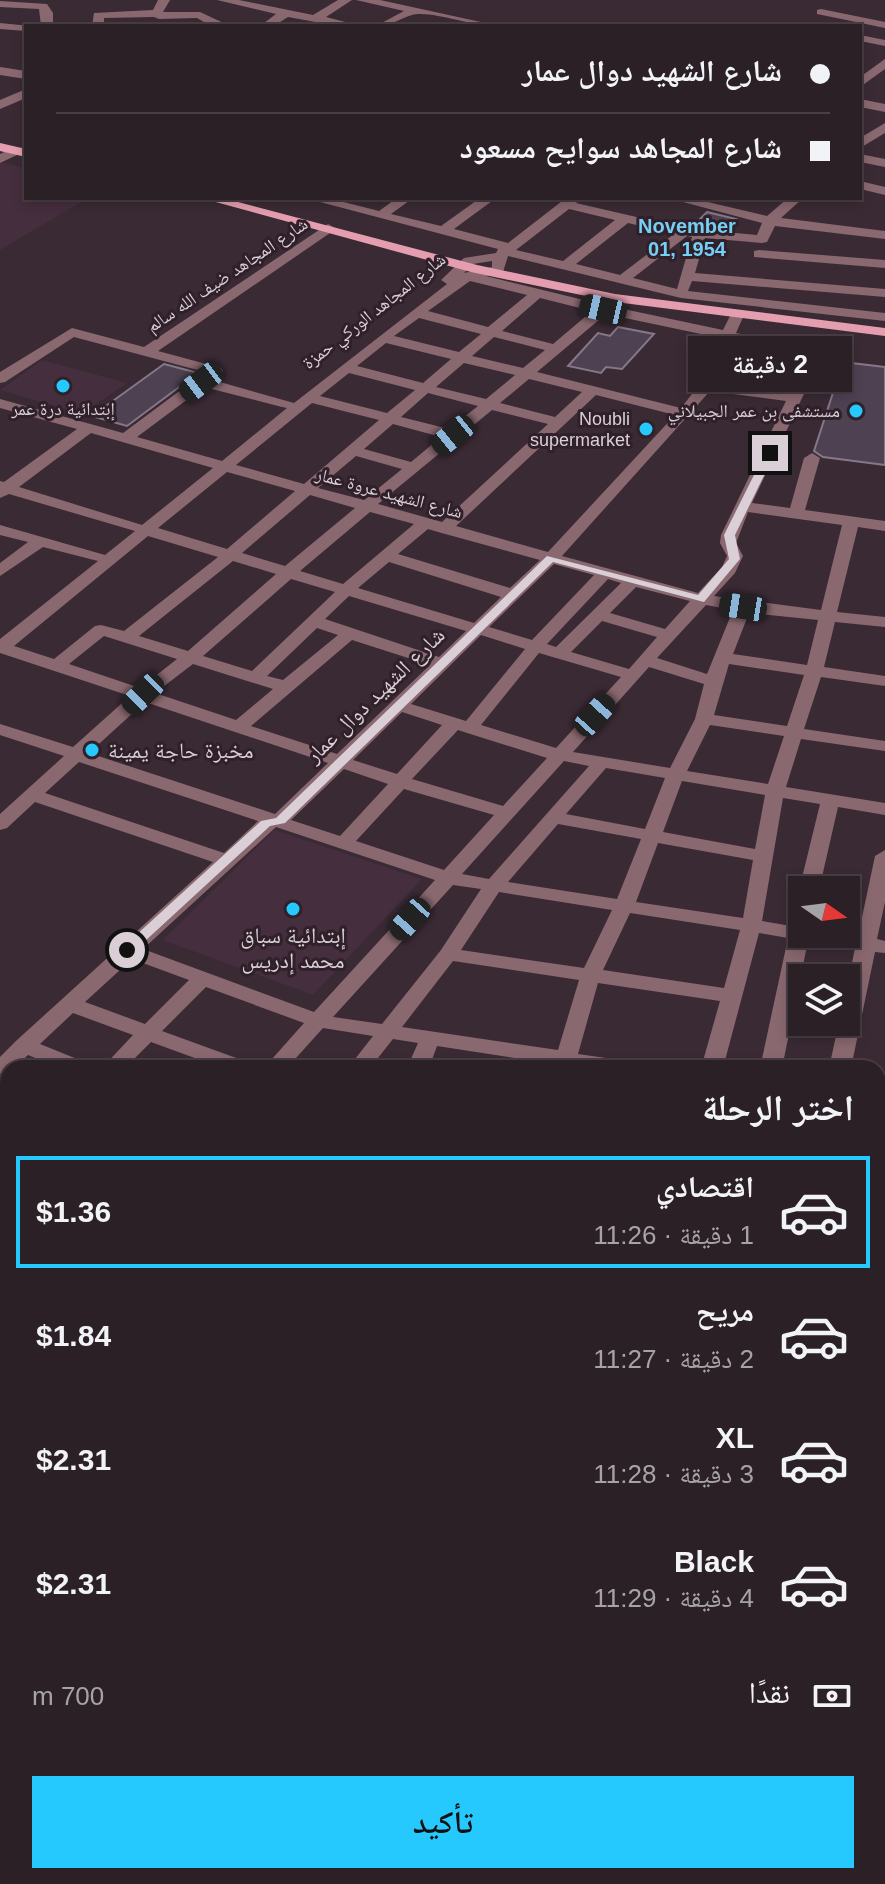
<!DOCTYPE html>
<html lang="ar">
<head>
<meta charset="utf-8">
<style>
  body { margin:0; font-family:Arial,"Noto Naskh Arabic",sans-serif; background:#34282f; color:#f1f3f6; direction:rtl; height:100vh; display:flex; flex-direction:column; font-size:30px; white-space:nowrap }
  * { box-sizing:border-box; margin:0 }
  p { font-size:26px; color:#a6a3a7 }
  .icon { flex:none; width:44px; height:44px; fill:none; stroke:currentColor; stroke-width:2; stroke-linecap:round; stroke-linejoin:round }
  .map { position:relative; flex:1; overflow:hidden; direction:ltr }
  .drawer { position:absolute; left:0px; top:1060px; width:886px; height:824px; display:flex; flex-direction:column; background:#2c2027; border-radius:24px 24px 0 0; box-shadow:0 4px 12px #0003,0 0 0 2px #483e44; direction:rtl }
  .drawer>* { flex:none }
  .banner { position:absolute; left:24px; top:24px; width:838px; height:176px; border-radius:0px; box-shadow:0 4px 12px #0003,0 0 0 2px #483e44; direction:rtl; display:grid; align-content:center; height:176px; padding:0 32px; background:#2c2027 }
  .needle { width:52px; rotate:104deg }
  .buttons { position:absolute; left:788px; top:876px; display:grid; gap:16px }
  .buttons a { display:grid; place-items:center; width:72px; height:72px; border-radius:0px; background:#2c2027; box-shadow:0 4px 12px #0003,0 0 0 2px #483e44; font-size:40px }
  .end { position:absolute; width:36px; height:36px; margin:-18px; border:10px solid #dacfd6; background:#111; box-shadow:0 0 0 4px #111 }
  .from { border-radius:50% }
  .bubble { position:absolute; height:56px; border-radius:0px; background:#2c2027; box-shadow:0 4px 12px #0003,0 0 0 2px #483e44; font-size:26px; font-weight:600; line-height:56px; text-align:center; direction:rtl }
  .car { position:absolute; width:24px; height:48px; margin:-24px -12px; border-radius:10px; box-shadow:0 0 6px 2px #0007; background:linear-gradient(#222 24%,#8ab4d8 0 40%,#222 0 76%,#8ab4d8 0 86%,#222 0) }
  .banner b { display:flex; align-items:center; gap:28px; height:76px; font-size:30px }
  .banner b+b { border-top:2px solid #483e44 }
  .banner i { width:20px; height:20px; background:#f1f3f6 }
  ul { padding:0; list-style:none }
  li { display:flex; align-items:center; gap:24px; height:112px; margin:0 16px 12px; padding:0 16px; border:4px solid transparent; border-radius:0px }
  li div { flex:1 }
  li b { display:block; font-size:30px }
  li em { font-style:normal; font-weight:600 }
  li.selected { border-color:#25c9fe }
  li>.icon { width:72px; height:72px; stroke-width:1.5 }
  h2 { padding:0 32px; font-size:36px; line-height:96px }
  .pay { display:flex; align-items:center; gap:20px; height:88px; padding:0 32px; font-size:30px }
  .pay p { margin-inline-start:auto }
  .button { display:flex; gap:16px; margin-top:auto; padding:16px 32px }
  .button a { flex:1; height:92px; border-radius:0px; background:#25c9fe; color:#111; font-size:32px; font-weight:600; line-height:92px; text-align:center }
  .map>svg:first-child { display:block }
  .built { fill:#452e3d }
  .building { fill:#4e4252; stroke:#857889; stroke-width:2 }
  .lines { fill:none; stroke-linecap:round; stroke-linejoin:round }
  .minor { fill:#8a6870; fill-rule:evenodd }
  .major { fill:#e59eb0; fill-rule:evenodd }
  .route { fill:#dacfd6 }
  .poi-dot { fill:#25c9fe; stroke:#30202a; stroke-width:3 }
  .labels { text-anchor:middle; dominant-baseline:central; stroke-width:6; stroke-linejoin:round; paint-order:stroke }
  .far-street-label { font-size:18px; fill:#dacfd6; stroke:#30202a }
  .far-poi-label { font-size:18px; fill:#dacfd6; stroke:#30202a; text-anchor:end }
  .far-neighbourhood-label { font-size:20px; font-weight:bold; fill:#76cff4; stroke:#30202a }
  .street-label { font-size:22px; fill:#dacfd6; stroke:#30202a }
  .poi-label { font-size:22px; fill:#dacfd6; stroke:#30202a; text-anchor:start }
</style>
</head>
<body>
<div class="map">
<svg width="885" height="1884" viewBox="0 0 885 1884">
  <rect width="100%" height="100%" fill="#3a2a34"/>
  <path class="built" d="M0,162L26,168V198H88L0,250Z
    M42,360L127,383L82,414L0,390Z
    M274,830L422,879L313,995L163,940Z
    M878,1465L885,1466V1663L878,1661Z
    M885,1768V1884H708L706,1876H878V1769Z"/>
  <path class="building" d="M707,212L736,219L727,229L693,226Z
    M618,327L654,334L622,369L606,367L601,373L568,366L598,333L610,336Z
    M843,362L885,367V465L823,457L814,451Z
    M164,364L198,373L127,426L92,416Z"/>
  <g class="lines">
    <path class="minor" d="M158,0H170L163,12H200L230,26H211L197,18L159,19L154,17L104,18V26H92L94,13L153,10Z
      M217,0H239L313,15L338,0H352L326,17L361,26H337L288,17L274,26H260L276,14Z
      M356,0H380L499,26C472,26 439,13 418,14C404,15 394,26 376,26L404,11Z
      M0,1L47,4L53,13V26H41L39,9L0,7Z
      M821,9L885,22V28L817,14V10Z
      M0,23L30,26H26V31L0,29Z
      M860,35L885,40V46L860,41Z
      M885,59V69L860,87V77Z
      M0,67L26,71V79L0,75Z
      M26,89V98L0,109V100Z
      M860,99L885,104V112L860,107Z
      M885,123V133L860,148V138Z
      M15,147L21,151L19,154L0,163V154Z
      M860,154L885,159V167L860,162Z
      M860,181L885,187V195L860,189Z
      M305,198H328L379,211L397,198H413L391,214L441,226L480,198H496L454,229L508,243L566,198H581L576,203L684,228L757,235L762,223L668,198H691L767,216L788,198H803L781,218L885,231V239L775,226L767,242L762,243L705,238L695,273L885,289V297L692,281L688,291L885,313V321L681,298L508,256L503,272L486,276L600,304L609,300L616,304L614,307L723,330L732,312L737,311L744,315L736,333L816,350L823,354L752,503L790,508L804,458L812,453L820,458L805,510L885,521V531L858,527L837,612L885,617V627L835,622L824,667L885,676V686L821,677L804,729L885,741V751L801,739L786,787L885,803V815L838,807L819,890H802V894L799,890L820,804L783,798L762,921L791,926L795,916L802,914V934L858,936L875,856L885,850V902L877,939L885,941V953L875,952L851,1068H829L839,1022H846V992L855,948L808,941L782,1068H760L788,938L759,933L723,1068H701L720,1001L598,983L578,1054L627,1061L638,1068H552L554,1064L437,1046L429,1068H407L418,1043L393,1039L370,1068H348L373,1036L323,1028L287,1068H264L304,1023L206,987L162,1031L250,1063L254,1068H222L151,1042L125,1068H102L133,1035L73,1013L40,1044L87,1063L91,1068H60L28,1055L14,1068H8L7,1074L0,1076V1057L17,1040L213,862L35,802L7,828L0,830V814L64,756L0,735V724L73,747L130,696L0,653V639L98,561L43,547L0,576V563L28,542L0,535V525L105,555L135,531L9,494L0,498V481L4,482L77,429L0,408V399L123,433L205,372L74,337L5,382L0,383V372L72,328L144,347L328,224L335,228L333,231L158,351L221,368L223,371L213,380L294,403L447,284L441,280L464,258L496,253L498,249ZM569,209L615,220L563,261L516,250ZM628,223L674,234L620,275L576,264ZM687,236L692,237L677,289L633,278ZM492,261V267L464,273L473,264ZM470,281L527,295L488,327L428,311ZM540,298L592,311L553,344L502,331ZM606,314L720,338L699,385L681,408L537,372ZM419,318L481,334L459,352L394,336ZM494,337L545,350L523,368L472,356ZM733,341L808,357L790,393L715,383ZM386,343L451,359L423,383L357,366ZM464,363L515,375L486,399L436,387ZM349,373L415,390L387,413L320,396ZM529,379L582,392L555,417L500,403ZM204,387L282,407L287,408L222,461L137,437ZM710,391L786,401L721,535L720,543L727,556L722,567L698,593L562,556ZM428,393L478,406L449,429L401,417ZM596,395L675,415L548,552L456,526ZM312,403L379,420L304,484L236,465ZM492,410L548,424L442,522L378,504ZM393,424L441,437L411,462L364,449ZM91,433L213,468L142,525L19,487ZM356,456L402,469L364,500L318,488ZM227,472L295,491L227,549L158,528ZM310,495L355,508L285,566L242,553ZM370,512L414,524L343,584L300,571ZM748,512L842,525L821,610L714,596L735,573L743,556L736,543ZM428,529L438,532L540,560L510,588L398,554ZM148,536L218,557L124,631L101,625L95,626L54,659L14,646ZM233,561L276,574L188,651L139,636ZM389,562L501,597L474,623L358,588ZM554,564L594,575L532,640L489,627ZM291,579L335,592L252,671L203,656ZM608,579L621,583L556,647L547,644ZM636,587L690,601L665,629L610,613ZM349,596L466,631L439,657L325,619ZM706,605L733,610L707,674L657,658ZM749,613L818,620L807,665L733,654ZM602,621L657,637L629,669L571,652ZM317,628L338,635L283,680L267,676ZM481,635L525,649L466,721L411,704ZM104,636L177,659L140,688L69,664ZM352,640L430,665L337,754L251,726ZM539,653L621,677L556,748L481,725ZM193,664L273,689L236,720L155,693ZM729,664L804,675L787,726L714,715ZM649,667L704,684L695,719L670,768L573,752ZM145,702L328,763L275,814L89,753ZM402,712L442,725L397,774L353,760ZM710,725L784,736L768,784L687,771ZM458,730L464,732L547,758L503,806L412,779ZM564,761L589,766L489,879L462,874ZM79,762L258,821L224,853L45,793ZM606,768L665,778L645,829L566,814ZM344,769L388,784L340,836L291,820ZM682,781L765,795L755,849L663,832ZM404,789L494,815L444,870L356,841ZM558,824L641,839L617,899L508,882ZM276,827L435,880L314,1012L143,949ZM658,843L753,860L743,918L636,902ZM453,885L481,889L441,950L382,1024L333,1017ZM499,892L612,910L584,968L461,950ZM630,913L740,930L724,988L603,970ZM132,959L189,980L145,1024L85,1002ZM453,961L579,980L558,1050L402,1027Z
      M759,250L885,260V268L754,257V251Z
      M878,1096L885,1097V1111L878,1110Z
      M8,1113V1133L0,1135V1115Z
      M8,1172V1193L0,1196V1175Z
      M0,1211L8,1213V1230L0,1228Z
      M878,1286L885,1287V1305L878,1304Z
      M0,1295L8,1298V1317L0,1314Z
      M8,1354V1379L0,1381V1356Z
      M0,1466L8,1469V1490L0,1487Z
      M885,1692V1716L878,1717V1693Z
      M885,1718V1742L878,1743V1719Z
      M8,1844V1876H73L74,1884H0V1871L5,1870L0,1871V1845Z
      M290,1876H318L319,1884H291Z
      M461,1876H489L491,1884H463Z"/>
    <path class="major" d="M0,143L26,149V157L0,151Z
      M201,198H223L477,265L615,294L885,328V336L615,302L471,272Z"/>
  </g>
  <path class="route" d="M770,450L775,453L735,535L740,559L704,602L553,562L285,823L270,826L132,953H123V947L261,821L276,818L547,556L698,595L729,559L724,535L765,453Z"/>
  <g class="poi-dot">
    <circle cx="63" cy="386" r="8"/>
    <circle cx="856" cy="411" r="8"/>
    <circle cx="646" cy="429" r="8"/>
    <circle cx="92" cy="750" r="8"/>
    <circle cx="293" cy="909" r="8"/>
  </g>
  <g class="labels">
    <g class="far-street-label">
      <text transform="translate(227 275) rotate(-34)">شارع المجاهد ضيف الله سالم</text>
      <text transform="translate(374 311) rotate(-38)">شارع المجاهد الوركي حمزة</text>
      <text transform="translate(389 493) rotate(15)">شارع الشهيد عروة عمار</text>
    </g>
    <g class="far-poi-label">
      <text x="63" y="409" text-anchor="middle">إبتدائية درة عمر</text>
      <text x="840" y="411">مستشفى بن عمر الجبيلاني</text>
      <text x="630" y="419">Noubli<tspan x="630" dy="21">supermarket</tspan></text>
    </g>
    <g class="far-neighbourhood-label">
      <text x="687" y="226">November<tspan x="687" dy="23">01, 1954</tspan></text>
    </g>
    <g class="street-label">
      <text transform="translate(375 695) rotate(-44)">شارع الشهيد دوال عمار</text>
    </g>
    <g class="poi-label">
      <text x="108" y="750">مخبزة حاجة يمينة</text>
      <text x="293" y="935" text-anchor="middle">إبتدائية سباق<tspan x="293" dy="25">محمد إدريس</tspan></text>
    </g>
  </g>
</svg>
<div class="buttons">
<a><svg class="needle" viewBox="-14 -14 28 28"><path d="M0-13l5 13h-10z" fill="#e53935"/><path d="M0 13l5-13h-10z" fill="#a6a3a7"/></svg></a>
<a><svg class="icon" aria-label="layers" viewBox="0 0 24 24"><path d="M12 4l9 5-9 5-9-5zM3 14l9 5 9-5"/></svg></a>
</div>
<i class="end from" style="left:127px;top:950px"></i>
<i class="end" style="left:770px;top:453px"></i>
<div class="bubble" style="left:688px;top:336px;width:164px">2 دقيقة</div>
<i class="car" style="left:603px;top:309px;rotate:283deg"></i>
<i class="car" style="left:201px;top:382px;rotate:233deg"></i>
<i class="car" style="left:453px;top:435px;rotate:231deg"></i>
<i class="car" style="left:743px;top:607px;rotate:279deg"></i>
<i class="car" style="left:143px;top:694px;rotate:226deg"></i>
<i class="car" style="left:595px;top:715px;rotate:42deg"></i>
<i class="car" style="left:410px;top:919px;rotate:222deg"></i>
<div class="banner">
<b><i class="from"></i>شارع الشهيد دوال عمار</b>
<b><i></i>شارع المجاهد سوايح مسعود</b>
</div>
<section class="drawer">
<h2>اختر الرحلة</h2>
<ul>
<li class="selected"><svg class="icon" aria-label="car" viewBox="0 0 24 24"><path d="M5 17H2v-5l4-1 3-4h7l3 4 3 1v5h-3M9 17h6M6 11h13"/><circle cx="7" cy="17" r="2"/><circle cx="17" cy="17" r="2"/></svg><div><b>اقتصادي</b><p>1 دقيقة · 11:26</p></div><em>$1.36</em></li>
<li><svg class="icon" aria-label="car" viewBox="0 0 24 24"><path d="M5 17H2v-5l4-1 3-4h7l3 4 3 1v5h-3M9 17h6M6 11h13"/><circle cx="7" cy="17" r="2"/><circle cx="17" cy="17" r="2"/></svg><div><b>مريح</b><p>2 دقيقة · 11:27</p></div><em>$1.84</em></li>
<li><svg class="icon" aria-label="car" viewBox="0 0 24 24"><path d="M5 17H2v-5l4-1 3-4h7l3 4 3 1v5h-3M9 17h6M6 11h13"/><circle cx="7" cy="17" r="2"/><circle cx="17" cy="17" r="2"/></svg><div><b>XL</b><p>3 دقيقة · 11:28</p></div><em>$2.31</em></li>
<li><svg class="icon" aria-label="car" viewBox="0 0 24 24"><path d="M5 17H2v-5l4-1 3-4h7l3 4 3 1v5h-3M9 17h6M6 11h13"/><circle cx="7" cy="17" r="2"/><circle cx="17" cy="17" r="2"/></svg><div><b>Black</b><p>4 دقيقة · 11:29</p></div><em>$2.31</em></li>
</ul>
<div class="pay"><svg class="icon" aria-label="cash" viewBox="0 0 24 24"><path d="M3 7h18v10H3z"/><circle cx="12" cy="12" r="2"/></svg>نقدًا<p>700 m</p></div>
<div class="button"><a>تأكيد</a></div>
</section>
</div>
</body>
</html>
